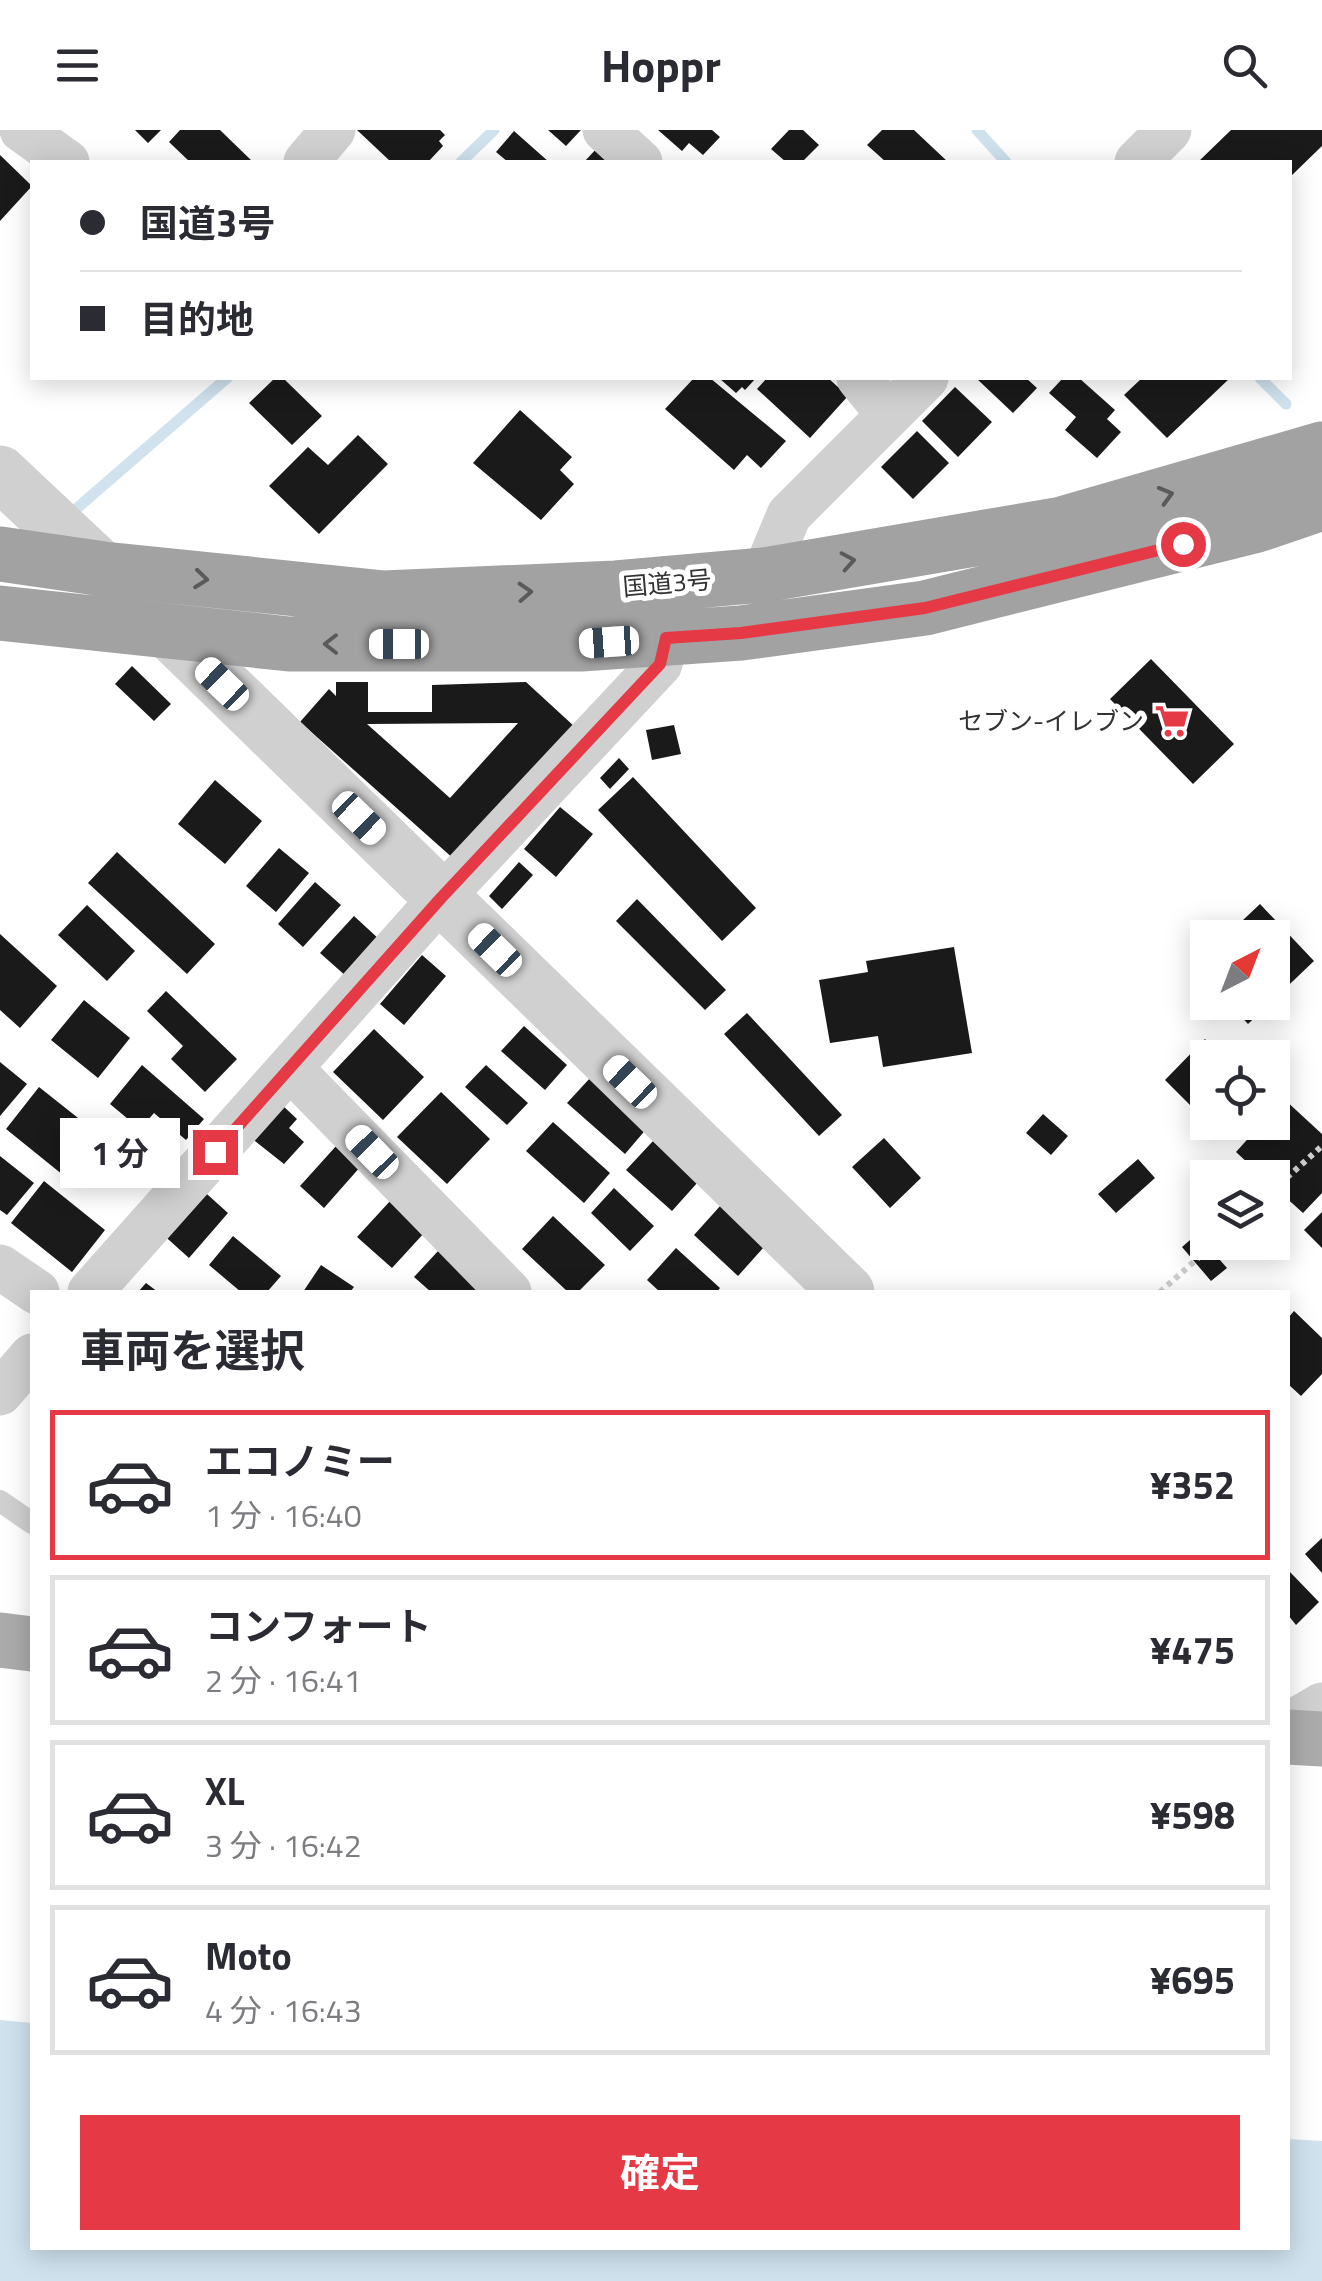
<!DOCTYPE html>
<html lang="ja">
<head>
<meta charset="utf-8">
<style>
  body { margin:0; font-family:"Titillium Web","Noto Sans JP",sans-serif; background:#f7f7f7; color:#2b2b33; height:100vh; display:flex; flex-direction:column; font-size:38px; white-space:nowrap }
  * { box-sizing:border-box; margin:0 }
  p { font-size:32px; color:#7c7c81 }
  .icon { flex:none; width:55px; height:55px; fill:none; stroke:currentColor; stroke-width:2; stroke-linecap:round; stroke-linejoin:round }
  .map { position:relative; flex:1; overflow:hidden }
  .details { position:absolute; left:30px; top:1160px; width:1260px; height:960px; display:flex; flex-direction:column; background:#fff; border-radius:0px; box-shadow:0 5px 25px #0003 }
  .details>* { flex:none }
  .top-card { position:absolute; left:30px; top:30px; width:1262px; height:220px; border-radius:0px; box-shadow:0 5px 25px #0003; display:grid; align-content:center; height:220px; padding:0 50px; background:#fff }
  .needle { width:65px; rotate:42deg }
  .tools { position:absolute; left:1190px; top:790px; display:grid; gap:20px }
  .tools a { display:grid; place-items:center; width:100px; height:100px; border-radius:0px; background:#fff; box-shadow:0 5px 25px #0003; font-size:50px }
  .end { position:absolute; width:45px; height:45px; margin:-22px; border:12px solid #e63946; background:#fff; box-shadow:0 0 0 5px #fff }
  .from { border-radius:50% }
  .bubble { position:absolute; height:70px; border-radius:0px; background:#fff; box-shadow:0 5px 25px #0003; font-size:32px; font-weight:700; line-height:70px; text-align:center }
  .car { position:absolute; width:30px; height:60px; margin:-30px -15px; border-radius:12px; box-shadow:0 0 8px 2px #0007; background:linear-gradient(#fff 24%,#345 0 40%,#fff 0 76%,#345 0 86%,#fff 0) }
  .top-card b { display:flex; align-items:center; gap:35px; height:95px; font-size:38px }
  .top-card b+b { border-top:2px solid #e1e1e2 }
  .top-card i { width:25px; height:25px; background:#2b2b33 }
  ul { padding:0; list-style:none }
  li { display:flex; align-items:center; gap:30px; height:150px; margin:0 20px 15px; padding:0 30px; border:5px solid #e1e1e2; border-radius:0px }
  li div { flex:1 }
  li b { display:block; font-size:38px }
  li em { font-style:normal; font-weight:700 }
  li.active { border-color:#e63946 }
  li>.icon { width:90px; height:90px; stroke-width:1.5 }
  h2 { padding:0 50px; font-size:45px; line-height:120px }
  .action { display:flex; gap:20px; margin-top:auto; padding:20px 50px }
  .action a { flex:1; height:115px; border-radius:0px; background:#e63946; color:#fff; font-size:40px; font-weight:700; line-height:115px; text-align:center }
  header { display:flex; justify-content:space-between; align-items:center; height:130px; padding:0 50px; background:#fff; font-size:45px; font-weight:700 }
  .map>svg:first-child { display:block }
  .water { fill:#cfe2ee }
  .lines { fill:none; stroke-linecap:round; stroke-linejoin:round }
  .stream { stroke:#cfe2ee; stroke-width:11 }
  .building { fill:#1a1a1a; fill-rule:evenodd }
  .path { stroke:#cdcdcd; stroke-width:6; stroke-dasharray:5 5; stroke-linecap:butt }
  .service { stroke:#d0d0d0; stroke-width:22 }
  .minor { stroke:#d0d0d0; stroke-width:45 }
  .tertiary { stroke:#d0d0d0; stroke-width:55 }
  .primary { stroke:#ababab; stroke-width:55 }
  .trunk { stroke:#a2a2a2; stroke-width:55 }
  .oneway { stroke:#5a5a5a }
  .route { stroke:#e63946; stroke-width:12 }
  .labels { text-anchor:middle; dominant-baseline:central; stroke-width:10; stroke-linejoin:round; paint-order:stroke }
  .street-label { font-size:25px; fill:#333; stroke:#fff }
  .poi-label { font-size:25px; fill:#333; stroke:#fff; text-anchor:end }
</style>
</head>
<body>
<header><svg class="icon" aria-label="menu" viewBox="0 0 24 24"><path d="M4 6h16M4 12h16M4 18h16"/></svg>Hoppr<svg class="icon" aria-label="search" viewBox="0 0 24 24"><circle cx="10" cy="10" r="6"/><path d="M15 15l6 6"/></svg></header>
<div class="map">
<svg width="1322" height="2151" viewBox="0 0 1322 2151">
  <rect width="100%" height="100%" fill="#fff"/>
  <path class="water" d="M0,1890L32,1893V2118H1288V2009L1322,2011V2151H0Z"/>
  <g class="lines">
    <path class="stream" d="M977,0L1006,32
      M461,32L494,0
      M1260,248L1286,274
      M68,386L227,248"/>
  </g>
  <path class="building" d="M135,0H161L148,13Z
    M180,0H220L253,32H190L169,12Z
    M357,0H440L445,5L439,11L443,16L428,32H391Z
    M548,0H581L566,16Z
    M658,0H712L720,7L703,25L689,13L682,21Z
    M789,0H803L819,15L802,32H786L771,19Z
    M882,0H914L948,32H886L867,15Z
    M1231,0H1322V16L1290,47V32H1198Z
    M514,1L549,32H508L496,22Z
    M599,16L618,32H584Z
    M0,25L32,56L0,91Z
    M275,248H283L322,286L292,315L249,273Z
    M694,248H710L786,311L761,338L747,325L734,340L665,279Z
    M719,248H756L745,260L742,257L736,263Z
    M767,248H828L848,266L810,308L757,259Z
    M976,248H1026L1037,258L1013,283Z
    M1063,248H1079L1115,280L1107,289L1121,302L1097,328L1065,300L1076,287L1049,263Z
    M1142,248H1230L1167,308L1124,265Z
    M955,257L992,292L958,327L922,291Z
    M520,280L572,327L560,340L574,354L541,390L473,333Z
    M917,301L949,333L913,369L881,337Z
    M358,305L388,334L319,404L269,356L308,317L328,335Z
    M1151,529L1234,614L1193,654L1110,569Z
    M132,536L171,574L154,591L115,554Z
    M336,552H368V582H432V555L526,552L575,597L455,730L300,592L329,559L336,566ZM518,593L450,668L367,594Z
    M674,595L681,624L652,630L646,600Z
    M619,628L629,639L610,659L600,648Z
    M633,647L756,778L722,811L598,680Z
    M215,650L262,691L225,734L178,694Z
    M560,677L593,704L556,747L524,719Z
    M279,718L309,743L276,782L246,756Z
    M117,722L215,814L187,844L88,753Z
    M519,732L533,745L502,779L489,766Z
    M315,752L341,775L303,817L278,794Z
    M637,769L726,860L705,880L616,791Z
    M1260,774L1314,831L1272,871V808H1224Z
    M87,775L135,821L107,851L58,805Z
    M354,786L380,810L347,847L320,823Z
    M0,804L57,856L20,898L0,880Z
    M954,817L972,923L883,937L878,906L830,913L819,850L868,842L866,831Z
    M1208,823V851L1193,836Z
    M422,825L446,846L404,895L380,874Z
    M166,861L237,929L205,962L171,929L183,916L147,881Z
    M84,870L130,908L98,948L51,910Z
    M1228,872H1271L1248,894Z
    M747,883L842,985L819,1006L724,904Z
    M524,896L567,935L545,960L501,921Z
    M374,899L424,947L383,990L333,942Z
    M1205,909L1223,928H1208V983L1203,988L1165,950Z
    M0,932L27,954L0,986Z
    M142,935L204,989L186,1010L154,983L140,999L110,974Z
    M486,935L528,973L507,995L465,957Z
    M591,947L648,997L625,1024L567,973Z
    M39,957L97,1003L63,1045L6,999Z
    M441,962L490,1009L447,1054L397,1007Z
    M1284,969L1322,1004V1063L1303,1083L1272,1055V1048H1264L1236,1022L1263,992H1272V982Z
    M281,974L297,989L289,998L304,1012L284,1034L251,1008Z
    M1043,984L1068,1006L1051,1025L1026,1003Z
    M553,992L610,1043L584,1073L526,1021Z
    M884,1008L921,1048L890,1078L852,1037Z
    M653,1011L698,1052L672,1081L626,1040Z
    M337,1015L361,1036L324,1078L300,1056Z
    M0,1026L34,1053L7,1085L0,1080Z
    M1138,1029L1155,1048L1116,1083L1098,1064Z
    M44,1051L105,1100L72,1142L11,1093Z
    M198,1056L228,1083L189,1128L159,1101Z
    M614,1058L654,1096L630,1121L591,1083Z
    M391,1070L425,1102L392,1138L357,1107Z
    M721,1075L765,1116L738,1146L694,1105Z
    M1322,1082V1118L1304,1100Z
    M553,1086L605,1135L578,1162H568L522,1119Z
    M1197,1104L1227,1138L1211,1151L1182,1117Z
    M233,1106L281,1146L267,1162H241L209,1135Z
    M676,1118L720,1158L717,1162H660L647,1150Z
    M439,1120L480,1157L476,1162H431L414,1147Z
    M321,1135L354,1157L350,1162H303Z
    M146,1153L158,1162H138Z
    M1294,1181L1322,1208V1244L1301,1266L1288,1254V1188Z
    M1322,1408V1443L1305,1424Z
    M1288,1440L1319,1472L1296,1495L1288,1485Z"/>
  <g class="lines">
    <path class="path" d="M1272,1061L1322,1016
      M1160,1162L1216,1112"/>
    <path class="service" d="M0,1371L32,1393"/>
    <path class="minor" d="M22,0L67,32
      M605,0L640,32
      M306,32L333,0
      M1137,32L1169,0
      M859,248L889,285
      M764,445L789,385L926,248
      M290,938L509,1162
      M0,1137L37,1162
      M90,1162L441,768L660,534L666,508
      M0,1263L32,1226
      M1288,1595L1322,1575"/>
    <path class="tertiary" d="M0,343L167,500L847,1162"/>
    <path class="primary" d="M0,1510L32,1514
      M1288,1607L1322,1609"/>
    <path class="trunk" d="M0,424L104,439L384,468L616,458L764,445L1062,394L1322,319
      M0,483L289,514H581L741,503L925,478L1257,395L1322,373"/>
  </g>
  <defs><path id="oneway-chevron" d="M-2-3.5L2.5 0L-2 3.5" fill="none" stroke-width="1.6" stroke-linecap="round" stroke-linejoin="round" transform="scale(2.5)"/></defs>
  <g class="oneway">
    <use href="#oneway-chevron" transform="translate(1166 365) rotate(-16)"/>
    <use href="#oneway-chevron" transform="translate(848 431) rotate(-10)"/>
    <use href="#oneway-chevron" transform="translate(201 449) rotate(6)"/>
    <use href="#oneway-chevron" transform="translate(525 462) rotate(-3)"/>
    <use href="#oneway-chevron" transform="translate(331 514) rotate(-180)"/>
  </g>
  <g class="lines">
    <path class="route" d="M215,1022L441,768L660,534L666,508L741,503L925,478L1183,414"/>
  </g>
  <defs>
    <g id="supermarket-bare" transform="scale(2.7)"><path d="M-6-5.5h2.5l.6 2H6L4.5 2H-2.5L-4.4-4H-6ZM-1.5 3.2a1.3 1.3 0 1 0 .1 0ZM3 3.2a1.3 1.3 0 1 0 .1 0Z" fill="#e63946" stroke="#fff" stroke-width="2.5" paint-order="stroke"/></g>
  </defs>
  <g fill-rule="evenodd">
    <use href="#supermarket-bare" x="1172" y="591"/>
  </g>
  <g class="labels">
    <g class="street-label">
      <text transform="translate(667 453) rotate(-5)">国道3号</text>
    </g>
    <g class="poi-label">
      <text x="1144" y="591">セブン-イレブン</text>
    </g>
  </g>
</svg>
<div class="tools">
<a><svg class="needle" viewBox="-14 -14 28 28"><path d="M0-13l5 13h-10z" fill="#e53935"/><path d="M0 13l5-13h-10z" fill="#7c7c81"/></svg></a>
<a><svg class="icon" aria-label="locate" viewBox="0 0 24 24"><circle cx="12" cy="12" r="6"/><path d="M12 2v4M12 18v4M2 12h4M18 12h4"/></svg></a>
<a><svg class="icon" aria-label="layers" viewBox="0 0 24 24"><path d="M12 4l9 5-9 5-9-5zM3 14l9 5 9-5"/></svg></a>
</div>
<i class="end from" style="left:1183px;top:414px"></i>
<i class="end" style="left:215px;top:1022px"></i>
<div class="bubble" style="left:60px;top:988px;width:120px">1 分</div>
<i class="car" style="left:609px;top:512px;rotate:266deg"></i>
<i class="car" style="left:399px;top:514px;rotate:270deg"></i>
<i class="car" style="left:222px;top:554px;rotate:314deg"></i>
<i class="car" style="left:359px;top:688px;rotate:134deg"></i>
<i class="car" style="left:495px;top:820px;rotate:314deg"></i>
<i class="car" style="left:630px;top:952px;rotate:314deg"></i>
<i class="car" style="left:372px;top:1022px;rotate:316deg"></i>
<div class="top-card">
<b><i class="from"></i>国道3号</b>
<b><i></i>目的地</b>
</div>
<section class="details">
<h2>車両を選択</h2>
<ul>
<li class="active"><svg class="icon" aria-label="car" viewBox="0 0 24 24"><path d="M5 17H2v-5l4-1 3-4h7l3 4 3 1v5h-3M9 17h6M6 11h13"/><circle cx="7" cy="17" r="2"/><circle cx="17" cy="17" r="2"/></svg><div><b>エコノミー</b><p>1 分 · 16:40</p></div><em>¥352</em></li>
<li><svg class="icon" aria-label="car" viewBox="0 0 24 24"><path d="M5 17H2v-5l4-1 3-4h7l3 4 3 1v5h-3M9 17h6M6 11h13"/><circle cx="7" cy="17" r="2"/><circle cx="17" cy="17" r="2"/></svg><div><b>コンフォート</b><p>2 分 · 16:41</p></div><em>¥475</em></li>
<li><svg class="icon" aria-label="car" viewBox="0 0 24 24"><path d="M5 17H2v-5l4-1 3-4h7l3 4 3 1v5h-3M9 17h6M6 11h13"/><circle cx="7" cy="17" r="2"/><circle cx="17" cy="17" r="2"/></svg><div><b>XL</b><p>3 分 · 16:42</p></div><em>¥598</em></li>
<li><svg class="icon" aria-label="car" viewBox="0 0 24 24"><path d="M5 17H2v-5l4-1 3-4h7l3 4 3 1v5h-3M9 17h6M6 11h13"/><circle cx="7" cy="17" r="2"/><circle cx="17" cy="17" r="2"/></svg><div><b>Moto</b><p>4 分 · 16:43</p></div><em>¥695</em></li>
</ul>
<div class="action"><a>確定</a></div>
</section>
</div>
</body>
</html>
